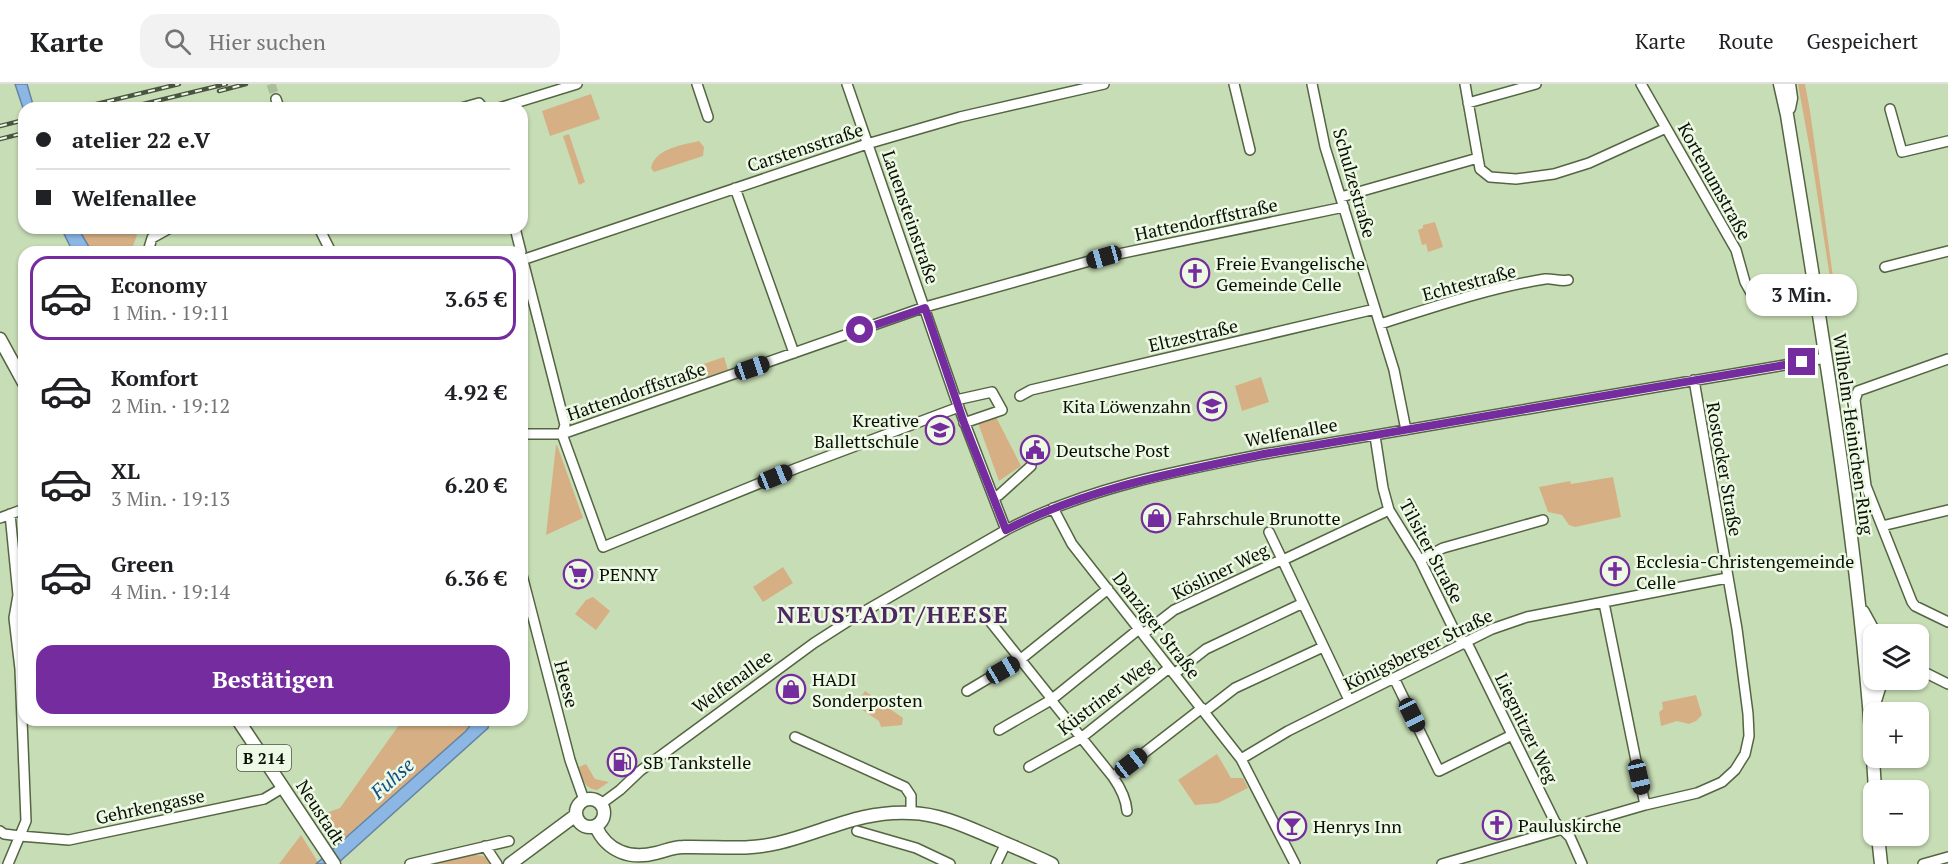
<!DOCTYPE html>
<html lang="de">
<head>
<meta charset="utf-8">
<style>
  body { margin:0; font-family:"PT Serif",serif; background:#f2f2f2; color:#202124; height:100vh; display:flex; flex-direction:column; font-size:22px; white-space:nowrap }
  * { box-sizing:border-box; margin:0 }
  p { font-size:20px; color:#757577 }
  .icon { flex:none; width:33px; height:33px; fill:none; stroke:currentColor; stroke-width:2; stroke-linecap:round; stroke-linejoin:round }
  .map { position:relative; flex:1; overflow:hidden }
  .side { position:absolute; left:18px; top:162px; width:510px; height:480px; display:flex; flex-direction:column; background:#fff; border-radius:18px; box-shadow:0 2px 4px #0004 }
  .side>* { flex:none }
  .banner { position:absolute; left:18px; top:18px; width:510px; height:132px; border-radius:18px; box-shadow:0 2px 4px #0004; display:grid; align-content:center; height:132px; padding:0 18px; background:#fff }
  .tools { position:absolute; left:1863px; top:540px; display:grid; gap:12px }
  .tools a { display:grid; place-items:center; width:66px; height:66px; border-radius:12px; background:#fff; box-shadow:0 2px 4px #0004; font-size:30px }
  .end { position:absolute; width:27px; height:27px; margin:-14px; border:8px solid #752c9e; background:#fff; box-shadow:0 0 0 3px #fff }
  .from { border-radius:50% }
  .bubble { position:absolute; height:42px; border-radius:18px; background:#fff; box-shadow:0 2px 4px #0004; font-size:20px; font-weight:700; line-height:42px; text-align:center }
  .car { position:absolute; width:18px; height:36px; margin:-18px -9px; border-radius:8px; box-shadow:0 0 4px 2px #0007; background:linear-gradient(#222 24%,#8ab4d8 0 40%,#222 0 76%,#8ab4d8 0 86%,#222 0) }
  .banner b { display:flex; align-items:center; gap:21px; height:57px; font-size:22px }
  .banner b+b { border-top:2px solid #e0e0e0 }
  .banner i { width:15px; height:15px; background:#202124 }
  ul { padding:10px 0 0; list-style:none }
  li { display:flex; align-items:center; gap:18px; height:84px; margin:0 12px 9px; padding:0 6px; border:3px solid transparent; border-radius:18px }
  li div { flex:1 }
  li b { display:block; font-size:22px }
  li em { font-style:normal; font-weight:700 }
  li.active { border-color:#752c9e }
  li>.icon { width:54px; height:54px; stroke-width:1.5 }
  .cta { display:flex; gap:12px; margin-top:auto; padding:12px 18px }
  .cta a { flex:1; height:69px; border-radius:18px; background:#752c9e; color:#fff; font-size:24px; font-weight:700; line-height:69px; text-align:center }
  header { display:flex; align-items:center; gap:36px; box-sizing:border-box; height:84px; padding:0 30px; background:#fff; border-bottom:2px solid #e0e0e0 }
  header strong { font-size:28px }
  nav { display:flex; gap:33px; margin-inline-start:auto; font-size:21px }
  .search { width:420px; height:54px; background:#f2f2f2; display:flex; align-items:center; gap:15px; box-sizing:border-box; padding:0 21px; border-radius:18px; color:#757577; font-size:22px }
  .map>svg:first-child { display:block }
  .green { fill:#d6b084 }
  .water { fill:#8cb6e4; stroke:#6584a1; stroke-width:1.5 }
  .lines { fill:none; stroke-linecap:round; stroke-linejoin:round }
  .minor-tunnel { stroke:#aabe9a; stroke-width:9; stroke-dasharray:9 4.5; stroke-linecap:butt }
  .minor-casing { stroke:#536542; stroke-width:12 }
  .major-casing { stroke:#536542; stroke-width:15 }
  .minor { stroke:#fff; stroke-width:9 }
  .major { stroke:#fff; stroke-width:12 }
  .rail-casing { stroke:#48543f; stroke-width:4.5 }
  .rail { stroke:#eef9e5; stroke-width:2; stroke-dasharray:7; stroke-linecap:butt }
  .route { stroke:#752c9e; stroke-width:8 }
  .labels { text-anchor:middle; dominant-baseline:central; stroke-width:5; stroke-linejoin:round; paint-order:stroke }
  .shield { fill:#eef9e5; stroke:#4e5648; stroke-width:1.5 }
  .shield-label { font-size:16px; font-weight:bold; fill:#091004 }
  .street-label { font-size:18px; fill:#091004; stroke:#eef9e5 }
  .poi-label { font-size:18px; fill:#091004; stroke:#eef9e5; text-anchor:start }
  .water-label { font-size:20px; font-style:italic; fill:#125087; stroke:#eef9e5 }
  .district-label { font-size:24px; font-weight:bold; letter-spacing:1.5px; fill:#4b2860; stroke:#eef9e5 }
</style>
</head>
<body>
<header>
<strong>Karte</strong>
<div class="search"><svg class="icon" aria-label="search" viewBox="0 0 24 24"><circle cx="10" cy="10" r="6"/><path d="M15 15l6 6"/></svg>Hier suchen</div>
<nav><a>Karte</a><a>Route</a><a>Gespeichert</a></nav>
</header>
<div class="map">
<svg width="1948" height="780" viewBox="0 0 1948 780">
  <rect width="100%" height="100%" fill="#c7ddb5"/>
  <path class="green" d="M1798,0H1805L1810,27L1833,193L1830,194L1813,83Z
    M591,10L600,35L550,52L542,27Z
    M569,50L585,98L579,101L563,52Z
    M699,57L704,63L703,72L654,88L651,84C655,64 683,61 699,57Z
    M1435,138L1443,163L1428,168L1426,160L1422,161L1418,146L1423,144V141Z
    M78,144H134L137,151L133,162L135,168H92Z
    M724,273L728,286L692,298L689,285Z
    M1261,293L1269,318L1242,327L1235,302Z
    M995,331L1021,382L999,397L978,339Z
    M556,361H557L583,434L546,451Z
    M1613,393L1621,433L1575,443L1569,441L1562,431L1548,428L1539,403L1570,397L1571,400Z
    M783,483L793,499L763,518L753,503Z
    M593,513L610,527L596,546L575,530L586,516Z
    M865,607L903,634L902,641L881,643L879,637L855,621Z
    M1696,611L1702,631L1696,637L1689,640L1677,637L1661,642L1659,628L1663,625L1662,618Z
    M397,636H474L466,647L337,760L317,732L340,724L399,641Z
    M1217,670L1231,694H1243L1248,704L1218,719L1195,721L1178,696Z
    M586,680L595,695L609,698L597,706C584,704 582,695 579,683Z
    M301,751L318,778L316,780H279Z
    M472,771C481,771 487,771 491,780H437Z"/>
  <path class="water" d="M15,0H27L34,24H24V27Z
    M61,144H78L92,168H73Z
    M474,636H490L488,644L337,780H316L466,647Z"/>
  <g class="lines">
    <path class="minor-tunnel" d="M271,0L276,15"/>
    <g class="minor-casing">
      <path id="minor" d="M697,0L708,33
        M847,0L956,316L1006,446
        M1234,0L1250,66
        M1312,0L1325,63L1394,286L1406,346
        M1465,0L1478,74
        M1641,0L1736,166L1745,198L1754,214
        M276,15L279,24
        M1468,19L1536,0
        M461,24L479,19L483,24
        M499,24L577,0
        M1890,25L1902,68L1948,57
        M735,104L794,269
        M1341,113L1478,74L1480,85L1490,93L1516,95L1554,90L1589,79L1666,44
        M319,144L331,168
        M515,144L521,168
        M151,168L149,164L152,154L170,144
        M522,173L565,341L562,350
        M522,176L867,60L960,33L1104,0
        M1885,183L1948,167
        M1380,240C1434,223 1489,204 1545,195C1552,194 1560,198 1568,196
        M1948,275L1858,307L1855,316L1866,402L1912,518L1915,522L1948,538
        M1020,312L1031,306L1375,225
        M956,316L992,308L1002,326
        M964,339L1002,326
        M522,350H562L603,463L797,384L959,323
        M562,350L925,223L1104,173L1344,123
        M1375,352L1383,404L1389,426L1420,476L1457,552L1469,563L1555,738L1570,753L1582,780
        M994,413L999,411L1031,382
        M1053,424L1072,460L1241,675L1295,780
        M0,434L24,425
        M1882,442L1948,426
        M1269,448L1349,616
        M1283,476L1389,426
        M1420,476L1443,464L1543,436
        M522,491L570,676L584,716
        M1604,519L1645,721
        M989,536L1052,615
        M1143,550L1174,526L1283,475
        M1918,585L1948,600
        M1174,590L1206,565L1303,519
        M1394,594L1439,687L1512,651
        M967,607L1021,575L1108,505
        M1051,616L1113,693C1120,703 1126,714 1127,727
        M1204,628L1235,604L1323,563
        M999,646L1051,616L1139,545
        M795,653L905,703L911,712V729
        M1241,675L1288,647L1492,545L1527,533L1727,494
        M1029,683L1081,654L1169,584
        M1113,693L1202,624
        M601,720L620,706L640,687L814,559L853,534L1006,446C1086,404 1176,387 1264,370L1826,274
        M0,747L4,750L20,752L69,756L264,715L284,703
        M857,747L916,764L950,780
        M485,762L497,780
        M8,780L26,737L20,585L14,534L18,511L10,430
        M410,780L509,757
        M996,780L1006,759
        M1442,780L1645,721L1697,709L1722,698L1735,686L1745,670L1749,652L1748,630L1737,545L1694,296
        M1923,780L1948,773"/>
    </g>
    <g class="major-casing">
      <path id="major" d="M1780,0L1787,31C1823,255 1862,480 1875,706
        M1789,24L1791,14L1789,0
        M0,255L24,299
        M1863,528L1875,550
        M1873,623L1880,601L1884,596
        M238,636L334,780
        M576 729a14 14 0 1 1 28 0a14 14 0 1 1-28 0Z
        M596,743C607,767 630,776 656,769C665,767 673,763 683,763C715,762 746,767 778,759C824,748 861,726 911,729C942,730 969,744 998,756C1016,764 1034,771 1052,780
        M1878,752L1881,780
        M510,780L576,731"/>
    </g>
    <use href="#minor" class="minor"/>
    <use href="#major" class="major"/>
    <g class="rail-casing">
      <path id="rail" d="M219,7L246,0
        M80,24L179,0
        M127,24L226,0
        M0,42L24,36
        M0,55L24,49"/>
    </g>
    <use href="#rail" class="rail"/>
  </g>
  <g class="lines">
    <path class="route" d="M860,246L925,224L964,339L1006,446C1087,404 1176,388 1264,370L1802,278"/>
  </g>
  <defs>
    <g id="church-ring" transform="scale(1.5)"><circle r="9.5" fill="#eef9e5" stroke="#752c9e" stroke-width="1.5"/><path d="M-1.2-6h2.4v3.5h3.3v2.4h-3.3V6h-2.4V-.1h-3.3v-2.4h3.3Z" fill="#752c9e"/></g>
    <g id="school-ring" transform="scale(1.5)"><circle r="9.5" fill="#eef9e5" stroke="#752c9e" stroke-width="1.5"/><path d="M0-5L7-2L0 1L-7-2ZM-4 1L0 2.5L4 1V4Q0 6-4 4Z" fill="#752c9e"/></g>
    <g id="civic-ring" transform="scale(1.5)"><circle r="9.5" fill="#eef9e5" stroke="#752c9e" stroke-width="1.5"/><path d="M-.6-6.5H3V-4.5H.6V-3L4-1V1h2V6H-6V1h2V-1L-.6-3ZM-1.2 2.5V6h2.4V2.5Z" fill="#752c9e"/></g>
    <g id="shop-ring" transform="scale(1.5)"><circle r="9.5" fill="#eef9e5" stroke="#752c9e" stroke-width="1.5"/><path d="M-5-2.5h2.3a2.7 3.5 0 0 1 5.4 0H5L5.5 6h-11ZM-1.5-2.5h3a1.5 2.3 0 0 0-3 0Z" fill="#752c9e"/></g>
    <g id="supermarket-ring" transform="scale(1.5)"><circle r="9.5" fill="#eef9e5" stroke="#752c9e" stroke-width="1.5"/><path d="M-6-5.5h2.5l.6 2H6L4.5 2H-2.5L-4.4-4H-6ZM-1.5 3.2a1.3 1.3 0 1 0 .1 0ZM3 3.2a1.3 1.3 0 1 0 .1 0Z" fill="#752c9e"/></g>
    <g id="fuel-ring" transform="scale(1.5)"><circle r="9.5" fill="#eef9e5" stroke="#752c9e" stroke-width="1.5"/><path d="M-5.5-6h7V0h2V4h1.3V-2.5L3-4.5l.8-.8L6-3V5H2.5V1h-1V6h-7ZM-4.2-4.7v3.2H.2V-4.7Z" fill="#752c9e"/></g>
    <g id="bar-ring" transform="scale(1.5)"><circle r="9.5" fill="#eef9e5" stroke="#752c9e" stroke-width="1.5"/><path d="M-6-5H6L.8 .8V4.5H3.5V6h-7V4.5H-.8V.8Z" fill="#752c9e"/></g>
  </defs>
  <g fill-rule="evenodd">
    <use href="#church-ring" x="1195" y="189"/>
    <use href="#school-ring" x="1212" y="322"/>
    <use href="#school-ring" x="940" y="346"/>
    <use href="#civic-ring" x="1035" y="366"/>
    <use href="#shop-ring" x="1156" y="434"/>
    <use href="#church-ring" x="1615" y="487"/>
    <use href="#supermarket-ring" x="578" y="490"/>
    <use href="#shop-ring" x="791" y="605"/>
    <use href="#fuel-ring" x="622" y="678"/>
    <use href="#church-ring" x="1497" y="741"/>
    <use href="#bar-ring" x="1292" y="742"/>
  </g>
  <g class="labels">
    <rect class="shield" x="237" y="661" width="54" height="26" rx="4.5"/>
    <g class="shield-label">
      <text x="264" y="674">B 214</text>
    </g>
    <g class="street-label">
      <text transform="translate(805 63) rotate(-18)">Carstensstraße</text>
      <text transform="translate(1715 97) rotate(61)">Kortenumstraße</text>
      <text transform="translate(1355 99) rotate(74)">Schulzestraße</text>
      <text transform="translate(911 133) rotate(71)">Lauensteinstraße</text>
      <text transform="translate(1206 135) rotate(-12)">Hattendorffstraße</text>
      <text transform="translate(1469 198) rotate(-15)">Echtestraße</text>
      <text transform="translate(1193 251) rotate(-13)">Eltzestraße</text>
      <text transform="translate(636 307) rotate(-19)">Hattendorffstraße</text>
      <text transform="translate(1291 348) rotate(-10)">Welfenallee</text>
      <text transform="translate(1854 350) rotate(82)">Wilhelm-Heinichen-Ring</text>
      <text transform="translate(1725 385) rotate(80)">Rostocker Straße</text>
      <text transform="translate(1432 467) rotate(62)">Tilsiter Straße</text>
      <text transform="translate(1220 487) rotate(-26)">Kösliner Weg</text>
      <text transform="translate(1157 541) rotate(52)">Danziger Straße</text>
      <text transform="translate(1418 565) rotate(-26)">Königsberger Straße</text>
      <text transform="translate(732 597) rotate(-36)">Welfenallee</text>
      <text transform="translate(567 600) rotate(75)">Heese</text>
      <text transform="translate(1105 612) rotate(-37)">Küstriner Weg</text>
      <text transform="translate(1527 644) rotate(64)">Liegnitzer Weg</text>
      <text transform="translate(150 722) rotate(-12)">Gehrkengasse</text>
      <text transform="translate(321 728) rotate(57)">Neustadt</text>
    </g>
    <g class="poi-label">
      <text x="1216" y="179">Freie Evangelische<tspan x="1216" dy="21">Gemeinde Celle</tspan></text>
      <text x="1191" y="322" text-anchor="end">Kita Löwenzahn</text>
      <text x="919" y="336" text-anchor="end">Kreative<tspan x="919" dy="21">Ballettschule</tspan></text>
      <text x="1056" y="366">Deutsche Post</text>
      <text x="1177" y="434">Fahrschule Brunotte</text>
      <text x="1636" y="477">Ecclesia-Christengemeinde<tspan x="1636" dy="21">Celle</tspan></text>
      <text x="599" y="490">PENNY</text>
      <text x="812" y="595">HADI<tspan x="812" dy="21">Sonderposten</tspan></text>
      <text x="643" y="678">SB Tankstelle</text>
      <text x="1518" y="741">Pauluskirche</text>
      <text x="1313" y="742">Henrys Inn</text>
    </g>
    <g class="water-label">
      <text transform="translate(392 694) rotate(-42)">Fuhse</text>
    </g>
    <g class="district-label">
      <text x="893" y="530">NEUSTADT/HEESE</text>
    </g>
  </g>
</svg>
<div class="tools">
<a><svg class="icon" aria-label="layers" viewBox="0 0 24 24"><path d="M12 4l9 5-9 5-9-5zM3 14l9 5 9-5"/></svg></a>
<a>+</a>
<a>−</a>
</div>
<i class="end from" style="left:860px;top:246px"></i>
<i class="end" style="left:1802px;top:278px"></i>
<div class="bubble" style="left:1746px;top:190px;width:111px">3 Min.</div>
<i class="car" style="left:1104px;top:173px;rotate:254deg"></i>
<i class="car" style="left:752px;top:284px;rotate:71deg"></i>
<i class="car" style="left:775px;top:393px;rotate:68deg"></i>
<i class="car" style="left:1003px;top:586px;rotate:60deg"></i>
<i class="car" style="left:1412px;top:631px;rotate:154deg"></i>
<i class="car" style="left:1131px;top:679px;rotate:52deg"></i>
<i class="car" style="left:1639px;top:693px;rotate:167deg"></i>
<div class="banner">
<b><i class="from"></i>atelier 22 e.V</b>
<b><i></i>Welfenallee</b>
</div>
<section class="side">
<ul>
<li class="active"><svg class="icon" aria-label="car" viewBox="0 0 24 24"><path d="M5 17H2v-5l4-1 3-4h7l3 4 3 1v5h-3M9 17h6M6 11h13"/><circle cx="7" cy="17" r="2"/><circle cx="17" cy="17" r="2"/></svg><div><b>Economy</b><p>1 Min. · 19:11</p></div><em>3.65 €</em></li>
<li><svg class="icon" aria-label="car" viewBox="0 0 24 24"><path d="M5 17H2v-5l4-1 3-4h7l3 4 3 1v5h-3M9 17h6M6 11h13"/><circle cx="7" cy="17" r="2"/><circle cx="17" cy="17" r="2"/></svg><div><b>Komfort</b><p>2 Min. · 19:12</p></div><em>4.92 €</em></li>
<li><svg class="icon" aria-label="car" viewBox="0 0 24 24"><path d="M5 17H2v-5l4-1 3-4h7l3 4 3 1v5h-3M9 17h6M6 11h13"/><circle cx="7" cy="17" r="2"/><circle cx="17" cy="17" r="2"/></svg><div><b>XL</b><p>3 Min. · 19:13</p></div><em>6.20 €</em></li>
<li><svg class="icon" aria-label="car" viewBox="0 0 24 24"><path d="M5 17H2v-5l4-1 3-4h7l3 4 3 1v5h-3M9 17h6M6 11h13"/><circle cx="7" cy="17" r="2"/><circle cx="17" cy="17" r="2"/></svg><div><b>Green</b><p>4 Min. · 19:14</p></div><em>6.36 €</em></li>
</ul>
<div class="cta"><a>Bestätigen</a></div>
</section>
</div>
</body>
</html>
